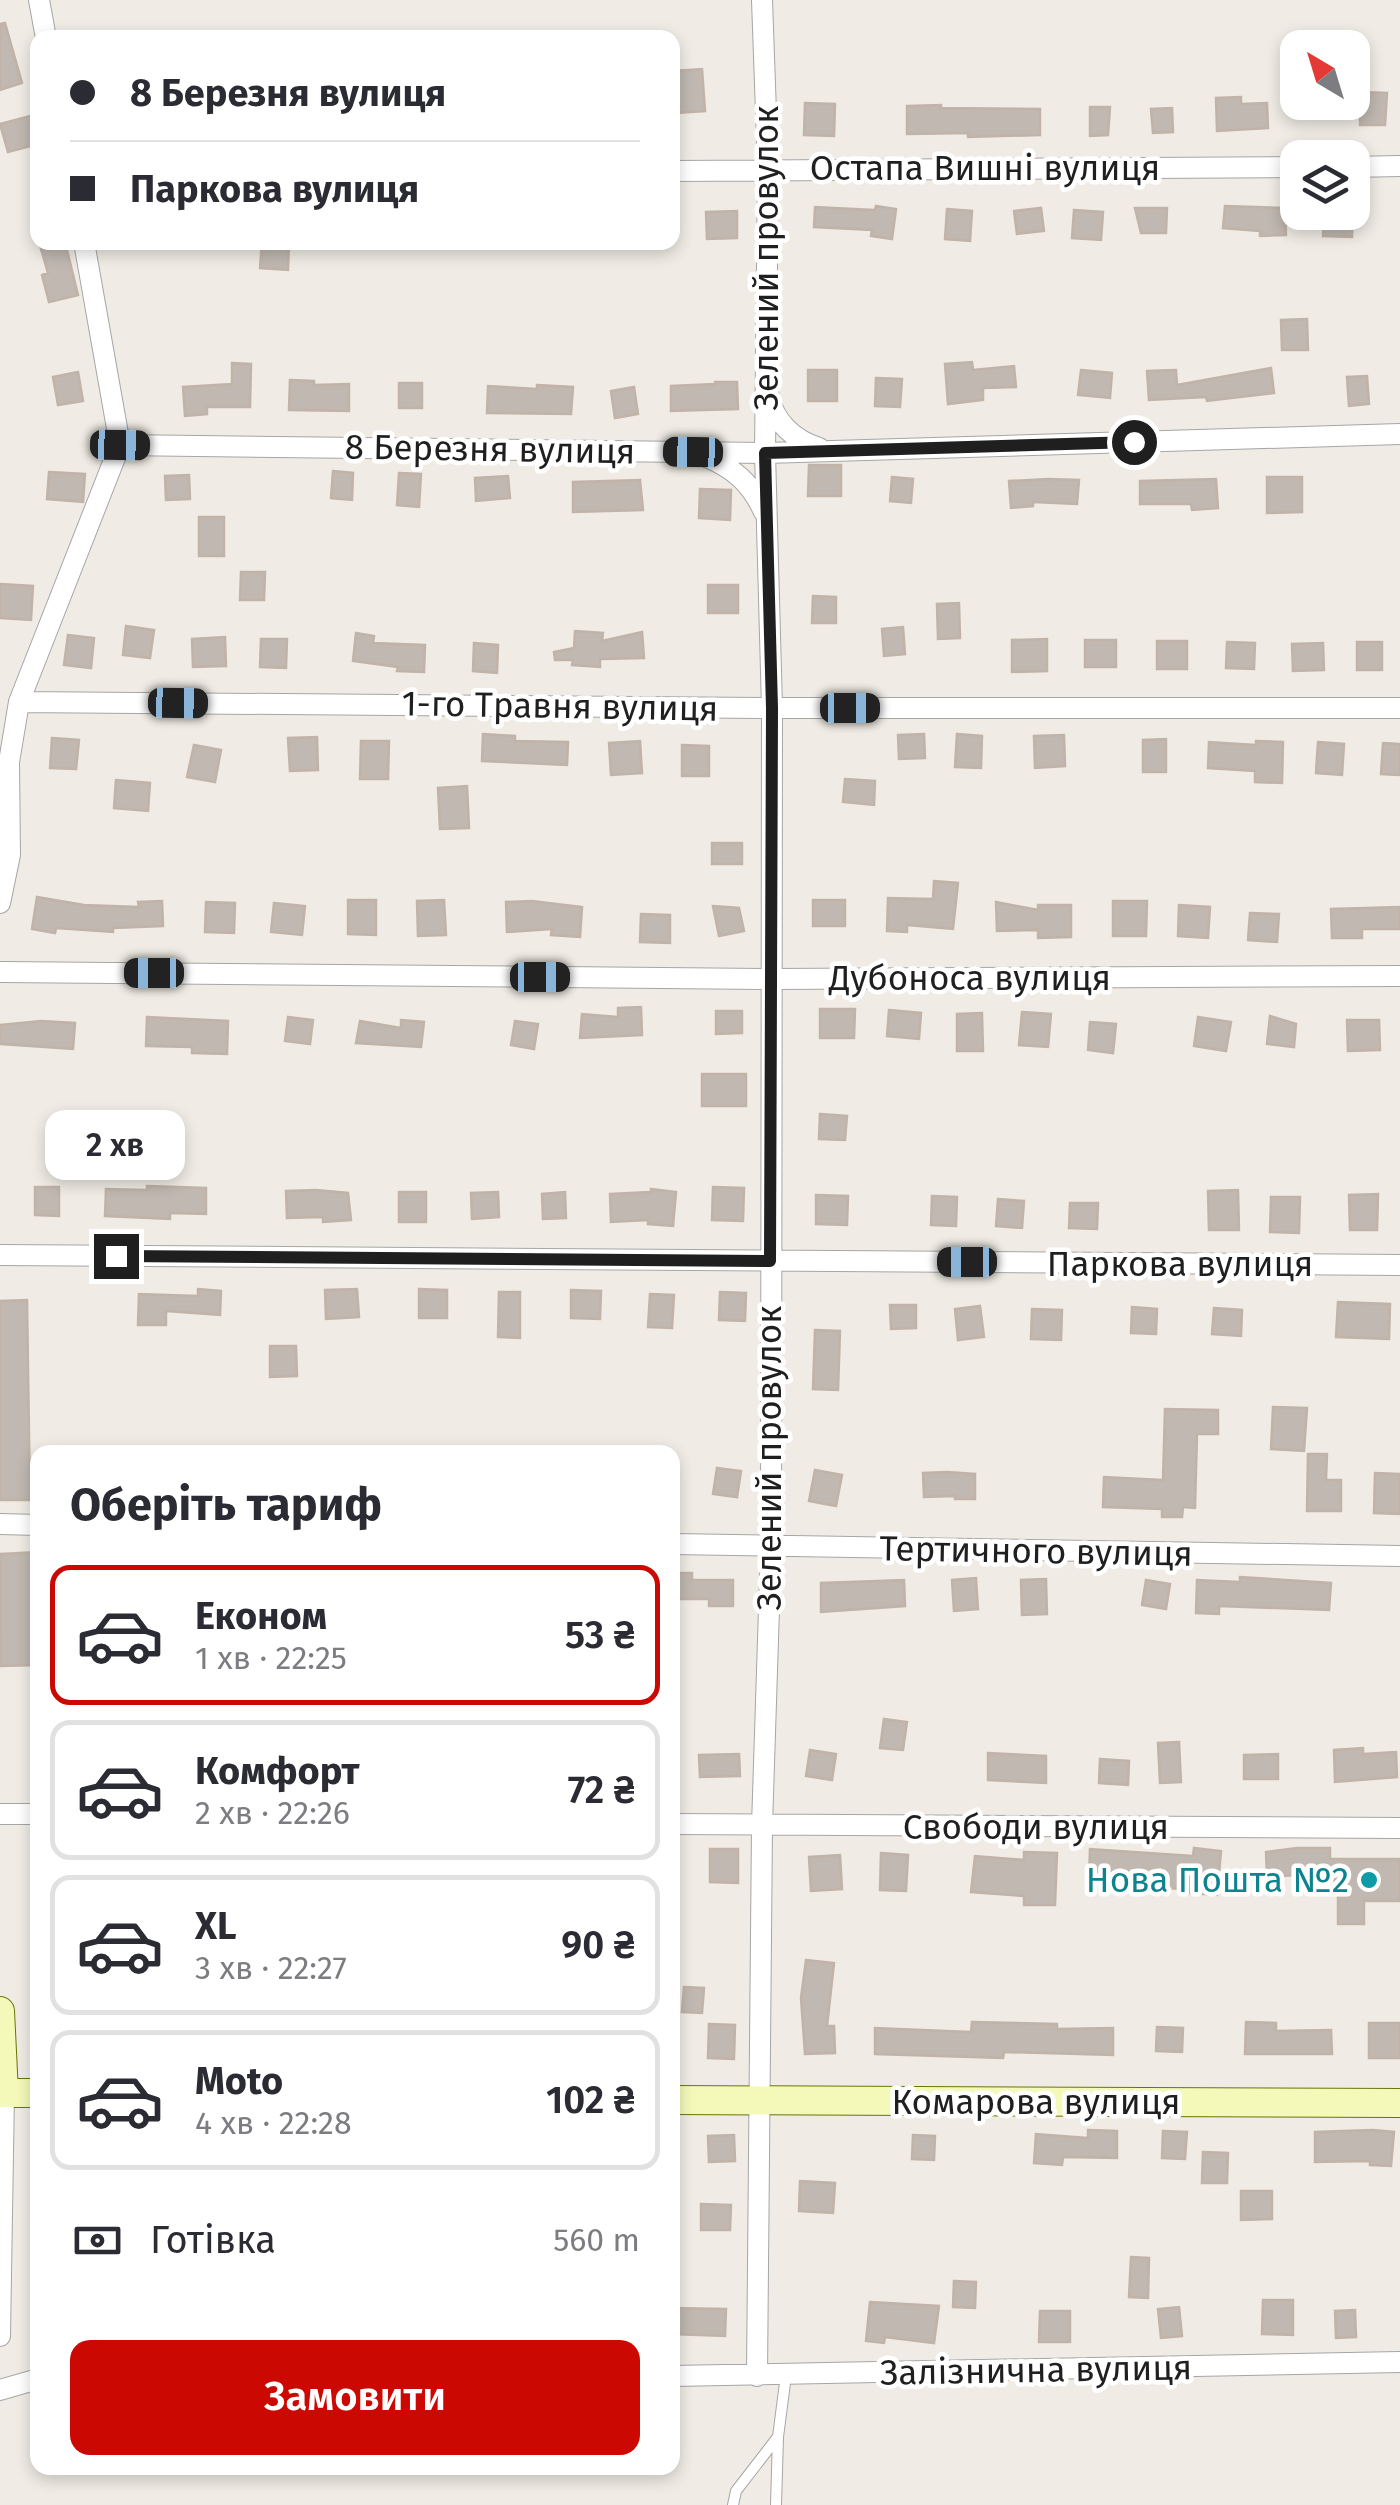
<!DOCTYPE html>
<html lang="uk">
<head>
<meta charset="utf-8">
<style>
  body { margin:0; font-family:"Fira Sans",sans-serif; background:#f7f7f7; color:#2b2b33; height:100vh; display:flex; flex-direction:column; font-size:38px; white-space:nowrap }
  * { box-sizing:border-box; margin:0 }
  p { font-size:32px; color:#7c7c81 }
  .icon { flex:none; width:55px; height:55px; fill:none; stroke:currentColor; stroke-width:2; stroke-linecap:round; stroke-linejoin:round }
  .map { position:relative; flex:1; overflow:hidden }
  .panel { position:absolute; left:30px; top:1445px; width:650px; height:1030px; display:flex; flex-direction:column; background:#fff; border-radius:20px; box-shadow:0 5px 15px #0003 }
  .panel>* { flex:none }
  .banner { position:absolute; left:30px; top:30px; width:650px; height:220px; border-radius:20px; box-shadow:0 5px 15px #0003; display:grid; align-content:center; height:220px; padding:0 40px; background:#fff }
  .needle { width:65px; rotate:322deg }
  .tools { position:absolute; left:1280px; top:30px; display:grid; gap:20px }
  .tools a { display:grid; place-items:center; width:90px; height:90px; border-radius:20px; background:#fff; box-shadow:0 5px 15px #0003; font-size:50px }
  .end { position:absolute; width:45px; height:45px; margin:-22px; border:12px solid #1f1f1f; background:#fff; box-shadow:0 0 0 5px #fff }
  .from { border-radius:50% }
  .bubble { position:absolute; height:70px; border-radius:20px; background:#fff; box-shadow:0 5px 15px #0003; font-size:32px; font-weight:600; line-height:70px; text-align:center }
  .car { position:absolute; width:30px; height:60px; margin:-30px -15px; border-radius:12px; box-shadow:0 0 8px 2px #0007; background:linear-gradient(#222 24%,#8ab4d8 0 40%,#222 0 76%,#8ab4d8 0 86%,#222 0) }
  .banner b { display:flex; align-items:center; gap:35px; height:95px; font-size:38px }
  .banner b+b { border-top:2px solid #e1e1e2 }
  .banner i { width:25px; height:25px; background:#2b2b33 }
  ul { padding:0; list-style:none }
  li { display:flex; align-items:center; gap:30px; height:140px; margin:0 20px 15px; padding:0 20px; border:5px solid #e1e1e2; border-radius:20px }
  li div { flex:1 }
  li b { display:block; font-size:38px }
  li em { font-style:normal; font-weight:600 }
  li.selected { border-color:#cb0802 }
  li>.icon { width:90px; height:90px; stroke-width:1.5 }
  h2 { padding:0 40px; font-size:45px; line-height:120px }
  .pay { display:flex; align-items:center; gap:25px; height:110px; padding:0 40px; font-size:38px }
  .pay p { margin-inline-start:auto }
  .cta { display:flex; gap:20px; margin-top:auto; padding:20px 40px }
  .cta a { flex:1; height:115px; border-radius:20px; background:#cb0802; color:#fff; font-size:40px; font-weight:600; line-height:115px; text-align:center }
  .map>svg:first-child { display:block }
  .building { fill:#c0b8b1; stroke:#c1b3a7; stroke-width:2.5 }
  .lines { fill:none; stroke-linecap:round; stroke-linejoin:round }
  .lane-casing { stroke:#a6a6a6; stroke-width:12 }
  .street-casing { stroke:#a6a6a6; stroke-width:22 }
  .secondary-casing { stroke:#667606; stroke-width:30 }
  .lane { stroke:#fff; stroke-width:10 }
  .street { stroke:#fff; stroke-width:20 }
  .secondary { stroke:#f4f9ba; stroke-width:28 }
  .route { stroke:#1f1f1f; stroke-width:12 }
  .culture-dot { fill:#0f9aa8; stroke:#fff; stroke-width:4 }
  .labels { text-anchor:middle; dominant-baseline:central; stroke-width:9; stroke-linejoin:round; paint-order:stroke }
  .street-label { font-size:35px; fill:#1f1f1f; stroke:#fff }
  .culture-label { font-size:35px; fill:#0d838f; stroke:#fff; text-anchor:end }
</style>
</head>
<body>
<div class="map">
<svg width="1400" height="2505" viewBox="0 0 1400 2505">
  <rect width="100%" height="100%" fill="#f0ece5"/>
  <path class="building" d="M5,23L22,83L0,90V24Z
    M702,69L705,111L677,113L674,71Z
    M1361,92L1387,93L1385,125H1360Z
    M1241,97V104L1267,103L1268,128L1217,131L1216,98Z
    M805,103L835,104L834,136L804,135Z
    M941,105V108L1040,109V135L968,137V133L907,134V106Z
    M1090,107H1110L1108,135L1090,136Z
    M1172,108L1173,132L1153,133L1151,109Z
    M30,116L38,144L8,152L0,124Z
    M876,206L896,209L892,239L871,236L872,230L814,227L815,207L875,210Z
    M1225,206L1285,208L1286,235L1260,236V231L1223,228Z
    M1041,208L1044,231L1017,234L1014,211Z
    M1135,208H1167L1166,233H1141Z
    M947,209L972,211L970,241L945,239Z
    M1074,210L1103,212L1101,240L1072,238Z
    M737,211V238L707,239L706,212Z
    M1324,212H1353L1352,237L1323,236Z
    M39,242H65L78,295L49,302L42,275L48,273Z
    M262,242H289L288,270L260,268Z
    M1307,319L1308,350H1282L1281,320Z
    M972,362L973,370L1014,366L1016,387L983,388V400L948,404L945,364Z
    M232,363L251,364L250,407H207V414L185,416L183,387L232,384Z
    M1271,368L1274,393L1207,401L1206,397L1149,400L1147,371L1176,370L1177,385Z
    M808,370H837V401H808Z
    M1081,370L1112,373L1110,398L1078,395Z
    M78,372L83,401L58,405L53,377Z
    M1367,376L1369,404L1349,406L1347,377Z
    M876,378L902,379L900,407L875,406Z
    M290,380L314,381V385L349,384V411L289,410Z
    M715,382H737L738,409L671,411V386L715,384Z
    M399,383H422V408H399Z
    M537,385L573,387L571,414L487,413L488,386L537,389Z
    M634,387L638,414L615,418L611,391Z
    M809,465H841V496H808Z
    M333,471L353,473L352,500L331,498Z
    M49,472L85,474L83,502L47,499Z
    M399,473L421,474L419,507L397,505Z
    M189,475L190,499L166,500L165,476Z
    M508,476L510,498L476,501L475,478Z
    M892,477L913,479L911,503L890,501Z
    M1267,477H1302V512L1267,513Z
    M1048,479L1079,480L1077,504L1033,502V506L1011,508L1009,481Z
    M1216,479L1218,508L1192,510L1191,504H1140V481Z
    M640,480L643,510L573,512V482Z
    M700,489L731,490L730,520L699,518Z
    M199,517H224V556H199Z
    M241,572H265L264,600H240Z
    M0,584L33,586L31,620L0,618Z
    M708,585H738V613H708Z
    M813,596L836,597V623H812Z
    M959,603L960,638L938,639L937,604Z
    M126,626L154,630L150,658L123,655Z
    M903,627L905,654L884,656L882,629Z
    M575,631L603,633L602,641L642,632L644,658L600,659V667L572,665L573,660H555L554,652L574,648Z
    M356,633L374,636L373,643L425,645L424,672L397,671L398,667L353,661Z
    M68,635L94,638L91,668L64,665Z
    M225,637L226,666L193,667L192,639Z
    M261,639H287L286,668L260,667Z
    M1047,639V671L1012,672V640Z
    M1085,640H1116V667H1085Z
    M1157,641H1187V669H1157Z
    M1227,642L1255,643L1254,669L1226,668Z
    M1357,642H1382V670H1357Z
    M474,643L498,645L497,673L473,671Z
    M1323,643L1324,670L1293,671L1292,644Z
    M483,734L515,736V741L568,742L567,765L482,761Z
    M924,734L925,758L899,759L898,735Z
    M957,734L982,736L981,768L955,767Z
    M1064,735L1065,766L1035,768L1034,736Z
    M317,737L318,770L290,771L288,738Z
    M52,738L79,740L76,769L50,768Z
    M1166,739V772H1143V740Z
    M361,741H389L388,779H360Z
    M640,741L642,773L611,775L609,743Z
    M1256,741L1283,742L1282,783L1255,782V771L1208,768L1209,742L1256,745Z
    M1318,742L1344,744L1342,775L1316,773Z
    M1383,743L1400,744V775L1381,774Z
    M194,745L221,750L215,782L187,777Z
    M682,745L709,746V776H682Z
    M845,779L875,781L874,805L843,802Z
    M116,780L150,783L148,811L114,808Z
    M467,786L469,828L440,829L438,788Z
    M712,843H742V864H712Z
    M934,881L958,883L953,929L907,925V932L887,931L888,898L933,899Z
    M37,897L84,905L139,907L138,902L162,901L163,926L113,928V932L56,928L55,933L32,929Z
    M348,900H376V935L348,934Z
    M444,900L446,935L418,936L417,901Z
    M813,900H845V926H813Z
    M532,901L582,907L580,937L551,935L552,929L507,932L506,902Z
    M1113,901H1147L1146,936H1113Z
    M206,902L235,903L234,933L205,932Z
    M996,902L1038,910V905H1071V937L1038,938V930L997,931Z
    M274,903L305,906L302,935L271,932Z
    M1179,905L1210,907L1208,938L1178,936Z
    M713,906L739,908L744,931L719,936Z
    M1400,907V929H1362V938H1332L1331,909Z
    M1250,913L1279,914L1277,942L1248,940Z
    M641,914L670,915V943L640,942Z
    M641,1007L642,1035L580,1038L582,1014L618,1017V1008Z
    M820,1009H855L854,1038H820Z
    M889,1010L921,1013L919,1039L887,1036Z
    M716,1011H742V1033L716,1034Z
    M1022,1012L1051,1014L1048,1047L1019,1045Z
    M982,1013L983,1051H957V1014Z
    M1270,1016L1296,1024L1294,1047L1267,1044Z
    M147,1017L228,1021L227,1054L192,1053V1047L146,1046Z
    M288,1017L313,1020L310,1044L285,1041Z
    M1198,1017L1231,1022L1226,1051L1194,1046Z
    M401,1020L424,1022L421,1047L356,1043L360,1021L401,1028Z
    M1347,1020H1379L1380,1050L1348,1051Z
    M41,1021L75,1023L73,1049L0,1044V1025Z
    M515,1021L538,1024L534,1049L511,1045Z
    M1090,1022L1116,1024L1113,1053L1088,1050Z
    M702,1074H746V1106H702Z
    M820,1114L847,1116L845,1140L819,1139Z
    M147,1186L206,1188V1214L170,1213V1219L105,1216L106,1189L147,1190Z
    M35,1187H59V1216L35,1215Z
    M713,1187L744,1188L743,1221L712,1220Z
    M651,1189L676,1192L673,1226L648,1224V1220L611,1222L610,1194L651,1192Z
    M316,1190L348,1193L351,1220L323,1222V1217L287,1218L286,1191Z
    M1238,1190L1239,1230H1209L1208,1191Z
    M399,1192H426V1222H399Z
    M498,1192L499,1217L472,1219L471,1193Z
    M565,1192L566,1218L543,1219L542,1194Z
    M1378,1194L1377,1230H1350L1349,1195Z
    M816,1195L848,1196L847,1225L816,1224Z
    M932,1196L957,1197L956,1226L931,1225Z
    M1271,1197H1300L1299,1233L1270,1232Z
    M998,1199L1024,1201L1022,1228L996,1226Z
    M1070,1203H1098L1097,1229L1069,1228Z
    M198,1289L221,1291L220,1315L166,1311V1325H138L139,1294L198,1296Z
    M357,1289L359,1317L326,1319L325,1290Z
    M419,1289L447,1290V1318H419Z
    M571,1290L601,1291L600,1319L571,1318Z
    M499,1292H520V1338L498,1337Z
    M720,1292L746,1293L745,1321L719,1320Z
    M650,1294L674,1295L672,1328L648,1327Z
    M27,1300L30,1500H0V1301Z
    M1338,1302L1390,1304L1389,1339L1336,1337Z
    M890,1305H916V1328L891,1329Z
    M980,1306L984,1337L958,1340L955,1309Z
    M1132,1307L1157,1309L1156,1334L1131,1333Z
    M1214,1308L1242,1310L1241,1336L1212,1334Z
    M1032,1309L1062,1310L1061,1340L1031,1339Z
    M815,1330L840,1331L838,1390L813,1389Z
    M270,1346H296L297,1376L270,1377Z
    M1273,1407L1307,1408L1304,1451L1271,1449Z
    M1165,1409L1218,1410V1434H1197L1195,1508L1183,1507L1182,1517H1162V1509L1103,1507L1104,1477L1163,1480Z
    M1308,1454H1327L1326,1480H1341V1511H1307Z
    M717,1468L741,1471L737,1497L713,1494Z
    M815,1470L842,1475L836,1506L809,1501Z
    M947,1472L975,1474V1499H955V1496L924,1497L923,1473Z
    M1375,1473L1400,1474V1514L1374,1513Z
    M38,1552V1665L1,1666L0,1554Z
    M672,1573H692V1580H733V1606H709V1599H672Z
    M1240,1577L1331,1583L1329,1610L1219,1606V1614L1196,1613L1197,1580L1240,1582Z
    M976,1578L978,1609L954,1611L952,1580Z
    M1046,1579L1047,1614L1022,1615L1021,1580Z
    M904,1580L905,1606L821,1612V1583Z
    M1146,1580L1170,1584L1166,1609L1142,1605Z
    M884,1719L907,1722L903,1750L880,1748Z
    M1179,1742L1181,1782L1160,1783L1158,1743Z
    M1363,1748V1754L1396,1752L1397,1777L1335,1782L1334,1750Z
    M810,1750L836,1754L832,1780L806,1776Z
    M988,1753L1046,1756V1783L988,1780Z
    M739,1754L740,1776L700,1777L699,1755Z
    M1278,1754V1779H1244V1755Z
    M1100,1759L1129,1761L1128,1785L1099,1783Z
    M1194,1848L1221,1851L1217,1895L1190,1893V1889L1130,1887V1880L1089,1878L1090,1849L1193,1856Z
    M1297,1848H1330V1859H1400V1901H1364V1924H1338V1880L1298,1881V1875L1267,1877L1266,1852Z
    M710,1849H738V1883L710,1882Z
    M1024,1852L1057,1853L1055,1905H1024V1896L971,1892L975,1856L1024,1860Z
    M881,1853L908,1855L906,1891L880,1890Z
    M840,1855L842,1889L811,1891L809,1857Z
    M806,1960L834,1963L827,2026H834L835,2053L805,2054L801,1998Z
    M684,1987L704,1988L702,2013L682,2012Z
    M972,2022L1057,2024V2029L1113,2028V2055L1004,2052L1003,2058L875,2054V2028L971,2032Z
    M1246,2022L1276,2023V2031L1331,2030L1332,2054H1245Z
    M1369,2023H1400V2058H1369Z
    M709,2024L735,2025L734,2059L708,2058Z
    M1157,2027L1183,2028L1182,2052L1156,2051Z
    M1088,2130L1117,2131V2158L1063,2157L1062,2165L1034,2163L1036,2134L1088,2138Z
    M1373,2130L1394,2132L1391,2166L1370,2165V2161L1315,2162V2132Z
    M1163,2131L1187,2132L1185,2159L1162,2158Z
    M734,2135L735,2161L709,2162L708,2136Z
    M913,2135L935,2136L934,2160L912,2159Z
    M1203,2152L1228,2153L1227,2183H1202Z
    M800,2181L835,2183L833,2213L799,2211Z
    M1241,2191H1272V2219L1241,2220Z
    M701,2204L731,2205L730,2230H701Z
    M1131,2257L1149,2258L1148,2298L1129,2297Z
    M954,2281L976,2282L975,2308L953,2307Z
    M1263,2300H1293V2335L1262,2334Z
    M870,2302L939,2306L934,2343L885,2337L884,2343L866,2341Z
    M1179,2307L1182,2336L1161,2338L1158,2309Z
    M672,2308L726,2309L725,2336L672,2334Z
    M1355,2310L1356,2337L1336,2338L1335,2311Z
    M1040,2311H1070V2342H1039Z"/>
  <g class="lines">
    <g class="lane-casing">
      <path id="lane" d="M733,2505L736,2491L777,2438
        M776,2505L778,2437L786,2375"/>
    </g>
    <g class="street-casing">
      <path id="street" d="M39,0L46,38
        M1352,167L1400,166
        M672,171L1298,167
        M769,396C774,422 794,440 819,448
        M120,445L765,453L1400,434
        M704,456C734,468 751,483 764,512
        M19,702L772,708H1400
        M0,903L10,855L9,762L19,702L120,445L84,242
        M0,972L772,979L1400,976
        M0,1255L1400,1265
        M0,1524L38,1525
        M672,1544L1400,1556
        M0,1814H38
        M672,1824L1400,1828
        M0,2336L4,2093
        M672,2376L1400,2362
        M757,2376L762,1826L771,1547L772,708L765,453L768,169L762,0
        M0,2390L38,2379"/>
    </g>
    <g class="secondary-casing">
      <path id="secondary" d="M0,2011L4,2093H38
        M672,2100L1400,2103"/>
    </g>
    <use href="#lane" class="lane"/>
    <use href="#street" class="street"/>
    <use href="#secondary" class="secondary"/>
  </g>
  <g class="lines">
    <path class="route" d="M116,1256L770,1261L772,708L765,453L1134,442"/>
  </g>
  <circle class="culture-dot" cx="1369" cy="1880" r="10"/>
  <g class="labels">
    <g class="street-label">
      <text x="985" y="168">Остапа Вишні вулиця</text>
      <text transform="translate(766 258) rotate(-90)">Зелений провулок</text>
      <text transform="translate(490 449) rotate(1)">8 Березня вулиця</text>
      <text transform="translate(560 706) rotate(1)">1-го Травня вулиця</text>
      <text x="970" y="978">Дубоноса вулиця</text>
      <text x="1180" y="1264">Паркова вулиця</text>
      <text transform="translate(769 1458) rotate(-90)">Зелений провулок</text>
      <text transform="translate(1036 1551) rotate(1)">Тертичного вулиця</text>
      <text x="1036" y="1827">Свободи вулиця</text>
      <text x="1036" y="2102">Комарова вулиця</text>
      <text transform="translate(1036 2370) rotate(-1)">Залізнична вулиця</text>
    </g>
    <g class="culture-label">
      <text x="1349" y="1880">Нова Пошта №2</text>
    </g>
  </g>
</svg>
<div class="tools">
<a><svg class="needle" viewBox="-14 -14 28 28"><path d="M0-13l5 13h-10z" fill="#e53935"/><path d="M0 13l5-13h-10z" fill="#7c7c81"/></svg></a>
<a><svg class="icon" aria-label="layers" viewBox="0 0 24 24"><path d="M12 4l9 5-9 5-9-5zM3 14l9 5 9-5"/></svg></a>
</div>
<i class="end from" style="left:1134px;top:442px"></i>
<i class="end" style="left:116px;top:1256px"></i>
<div class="bubble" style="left:45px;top:1110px;width:140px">2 хв</div>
<i class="car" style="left:120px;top:445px;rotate:91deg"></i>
<i class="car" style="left:693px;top:452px;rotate:271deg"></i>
<i class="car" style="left:178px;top:703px;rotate:91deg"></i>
<i class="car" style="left:850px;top:708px;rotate:90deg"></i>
<i class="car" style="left:154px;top:973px;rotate:270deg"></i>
<i class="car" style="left:540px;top:977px;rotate:90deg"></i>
<i class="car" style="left:967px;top:1262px;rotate:270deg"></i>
<div class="banner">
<b><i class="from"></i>8 Березня вулиця</b>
<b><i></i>Паркова вулиця</b>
</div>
<section class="panel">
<h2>Оберіть тариф</h2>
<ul>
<li class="selected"><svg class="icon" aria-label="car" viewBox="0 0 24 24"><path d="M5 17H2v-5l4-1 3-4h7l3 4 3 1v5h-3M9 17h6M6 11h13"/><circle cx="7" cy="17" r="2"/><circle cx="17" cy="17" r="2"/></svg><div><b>Економ</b><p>1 хв · 22:25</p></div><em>53 ₴</em></li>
<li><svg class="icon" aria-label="car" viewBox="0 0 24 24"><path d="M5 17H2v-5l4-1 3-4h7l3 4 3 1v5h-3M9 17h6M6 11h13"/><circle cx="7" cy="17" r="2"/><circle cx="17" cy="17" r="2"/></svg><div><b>Комфорт</b><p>2 хв · 22:26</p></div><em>72 ₴</em></li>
<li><svg class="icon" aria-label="car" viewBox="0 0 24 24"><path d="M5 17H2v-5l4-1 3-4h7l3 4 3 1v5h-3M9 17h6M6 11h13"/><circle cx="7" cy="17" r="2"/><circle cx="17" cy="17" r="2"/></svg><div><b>XL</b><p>3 хв · 22:27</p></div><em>90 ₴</em></li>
<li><svg class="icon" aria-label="car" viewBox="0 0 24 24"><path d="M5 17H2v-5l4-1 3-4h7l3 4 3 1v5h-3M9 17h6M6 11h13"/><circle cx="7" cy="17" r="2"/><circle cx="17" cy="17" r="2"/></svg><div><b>Moto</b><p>4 хв · 22:28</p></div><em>102 ₴</em></li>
</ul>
<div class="pay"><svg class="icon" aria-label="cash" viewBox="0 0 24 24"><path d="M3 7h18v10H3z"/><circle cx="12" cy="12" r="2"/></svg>Готівка<p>560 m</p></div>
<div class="cta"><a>Замовити</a></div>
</section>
</div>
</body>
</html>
